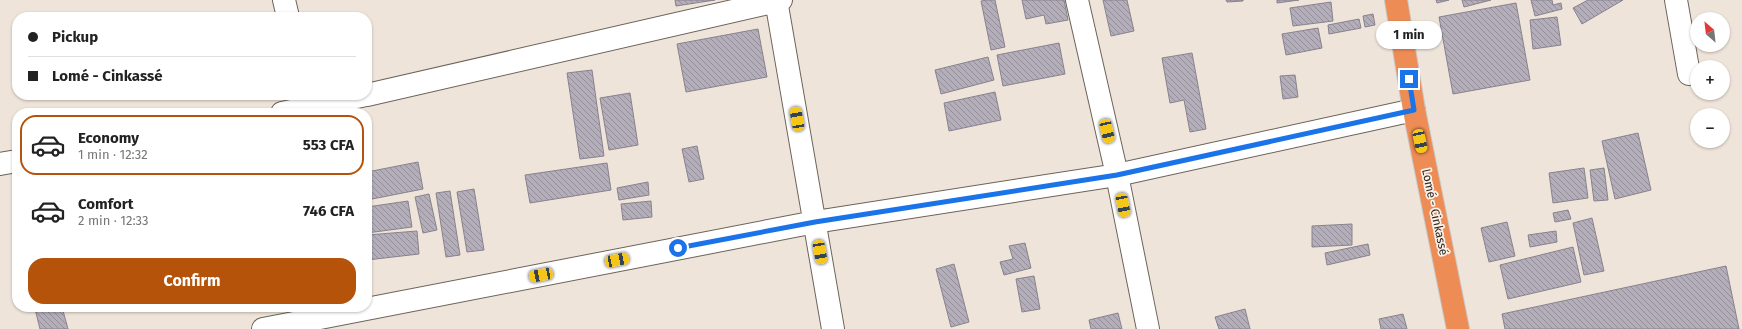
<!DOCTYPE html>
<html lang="en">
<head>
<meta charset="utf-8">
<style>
  body { margin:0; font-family:"Fira Sans",sans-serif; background:#f2f2f2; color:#222; height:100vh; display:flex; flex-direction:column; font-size:15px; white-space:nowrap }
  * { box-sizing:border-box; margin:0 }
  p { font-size:13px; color:#767676 }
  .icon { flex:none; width:22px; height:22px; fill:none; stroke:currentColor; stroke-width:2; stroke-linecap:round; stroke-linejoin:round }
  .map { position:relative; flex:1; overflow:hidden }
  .side { position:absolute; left:12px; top:108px; width:360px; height:204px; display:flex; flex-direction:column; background:#fff; border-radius:16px; box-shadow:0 1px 3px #0004 }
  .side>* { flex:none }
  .banner { position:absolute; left:12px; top:12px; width:360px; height:88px; border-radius:16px; box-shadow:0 1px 3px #0004; display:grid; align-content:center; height:88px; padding:0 16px; background:#fff }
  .needle { width:26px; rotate:332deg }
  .fabs { position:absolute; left:1690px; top:12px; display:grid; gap:8px }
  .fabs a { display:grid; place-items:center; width:40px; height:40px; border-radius:50%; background:#fff; box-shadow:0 1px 3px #0004; font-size:20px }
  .end { position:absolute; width:18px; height:18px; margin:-9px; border:5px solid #1a73e8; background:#fff; box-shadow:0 0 0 2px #fff }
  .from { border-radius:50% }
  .bubble { position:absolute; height:28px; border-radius:14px; background:#fff; box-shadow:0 1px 3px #0004; font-size:13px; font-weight:700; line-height:28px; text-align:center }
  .car { position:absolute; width:12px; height:24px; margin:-12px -6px; border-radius:5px; box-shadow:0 0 3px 1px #0007; background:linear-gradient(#f5c518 24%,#345 0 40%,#f5c518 0 76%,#345 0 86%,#f5c518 0) }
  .banner b { display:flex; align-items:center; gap:14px; height:38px; font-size:15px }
  .banner b+b { border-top:1px solid #e0e0e0 }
  .banner i { width:10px; height:10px; background:#222 }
  ul { padding:7px 0 0; list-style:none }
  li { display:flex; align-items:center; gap:12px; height:60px; margin:0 8px 6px; padding:0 8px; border:2px solid transparent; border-radius:16px }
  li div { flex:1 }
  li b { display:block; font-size:15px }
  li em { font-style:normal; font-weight:700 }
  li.active { border-color:#b45309 }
  li>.icon { width:36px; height:36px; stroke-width:1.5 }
  .primary-button { display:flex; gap:8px; margin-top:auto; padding:8px 16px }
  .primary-button a { flex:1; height:46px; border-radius:16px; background:#b45309; color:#fff; font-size:16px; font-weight:700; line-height:46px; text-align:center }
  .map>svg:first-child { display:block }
  .building { fill:url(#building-back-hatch); stroke:#88828e }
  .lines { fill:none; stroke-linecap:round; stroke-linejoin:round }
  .street-casing { stroke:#6c635a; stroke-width:24 }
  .highway-casing { stroke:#c8c7c6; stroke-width:24 }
  .street { stroke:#fff; stroke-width:22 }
  .highway { stroke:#ed8c54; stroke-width:22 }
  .route { stroke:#1a73e8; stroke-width:5 }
  .labels { text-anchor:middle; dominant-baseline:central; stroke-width:3.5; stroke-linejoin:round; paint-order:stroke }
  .street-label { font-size:12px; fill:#2c2824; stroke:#fcf1e6 }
</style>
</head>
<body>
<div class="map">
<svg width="1742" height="329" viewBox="0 0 1742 329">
  <defs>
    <pattern id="building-back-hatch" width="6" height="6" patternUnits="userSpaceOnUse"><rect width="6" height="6" fill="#b4aebb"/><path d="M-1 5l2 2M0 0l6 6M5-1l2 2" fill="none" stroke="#938e98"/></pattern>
  </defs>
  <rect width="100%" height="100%" fill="#efe4d9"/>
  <path class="building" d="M675,0H715L676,6Z
    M987,0H995L1005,47L991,50L981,1Z
    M1022,0H1064L1068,20L1046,24L1044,15L1026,19Z
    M1103,0H1127L1134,31L1111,36Z
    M1226,0H1243V1L1227,2Z
    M1277,0H1299L1277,3Z
    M1436,0H1449L1437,3Z
    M1462,0H1491L1464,7Z
    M1531,0H1552L1553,5L1561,3L1562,9L1535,16Z
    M1588,0H1623L1582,24L1573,8Z
    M1331,2L1333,21L1293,26L1290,8Z
    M1516,3L1530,80L1453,94L1439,17Z
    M1373,14L1375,25L1365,27L1363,16Z
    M1557,17L1561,45L1533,49L1530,20Z
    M1359,19L1361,28L1329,34L1328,25Z
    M1318,28L1322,48L1286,55L1282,34Z
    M758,29L767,77L686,92L677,44Z
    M1059,43L1065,74L1003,86L997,55Z
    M1192,53L1206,129L1190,132L1184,100L1170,103L1162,58Z
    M988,57L994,80L941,94L935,70Z
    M592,70L604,156L580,159L567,73Z
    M1295,75L1298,97L1283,99L1280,76Z
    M995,92L1001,120L949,131L944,103Z
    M630,93L638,145L609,150L600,98Z
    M1638,133L1651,190L1615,199L1602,141Z
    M697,146L704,179L689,182L682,149Z
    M418,162L423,189L367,200V172Z
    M607,163L611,190L530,203L525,175Z
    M1584,168L1588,198L1553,203L1549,173Z
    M1604,168L1608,200L1594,201L1590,170Z
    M648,182L649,195L619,200L617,188Z
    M474,189L484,250L467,252L457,192Z
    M450,191L460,255L446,257L436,193Z
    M429,194L437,230L423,233L415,197Z
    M408,201L412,227L367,233V207Z
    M651,201L652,217L623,220L621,204Z
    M1568,210L1571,219L1555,222L1553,213Z
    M1592,218L1604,271L1584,275L1573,223Z
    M1507,222L1515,256L1489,262L1481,228Z
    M1352,224V245L1312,247V226Z
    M417,231L419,254L367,260V235Z
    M1556,231L1557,242L1530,247L1528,235Z
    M1025,243L1031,268L1004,275L1000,262L1013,259L1009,246Z
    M1368,244L1370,255L1327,265L1325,253Z
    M1573,247L1581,282L1508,299L1500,265Z
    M954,264L969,322L951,327L936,269Z
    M1726,266L1739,329H1505L1502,314Z
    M1034,276L1040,309L1022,312L1016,279Z
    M44,307H62L68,329H40L35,309Z
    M1245,309L1250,329H1219L1215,317Z
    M1118,313L1122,329H1091L1089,320Z
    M1403,314L1407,329H1381L1379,319Z"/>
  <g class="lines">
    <g class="street-casing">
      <path id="street" d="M284,0L288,17
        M776,0L833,329
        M1077,0L1117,175L1148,329
        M1676,0L1689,74
        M367,95L781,0
        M282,113L366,95
        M0,164L17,161
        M263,329L815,222L1117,175L1414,110"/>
    </g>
    <g class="highway-casing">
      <path id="highway" d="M1396,0L1414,110L1458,329"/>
    </g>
    <use href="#street" class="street"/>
    <use href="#highway" class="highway"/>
  </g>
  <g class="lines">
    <path class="route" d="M678,248L815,222L1117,175L1414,110L1409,79"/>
  </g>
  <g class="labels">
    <g class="street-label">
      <text transform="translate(1435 212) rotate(78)">Lomé - Cinkassé</text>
    </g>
  </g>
</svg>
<div class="fabs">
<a><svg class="needle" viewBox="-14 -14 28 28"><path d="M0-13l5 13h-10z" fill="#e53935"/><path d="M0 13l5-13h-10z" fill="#767676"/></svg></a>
<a>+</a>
<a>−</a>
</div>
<i class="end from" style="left:678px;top:248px"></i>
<i class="end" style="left:1409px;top:79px"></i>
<div class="bubble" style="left:1376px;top:21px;width:66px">1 min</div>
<i class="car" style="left:797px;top:119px;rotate:350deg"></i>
<i class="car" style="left:1107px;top:131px;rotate:167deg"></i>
<i class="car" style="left:1420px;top:141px;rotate:168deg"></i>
<i class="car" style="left:1123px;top:205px;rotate:169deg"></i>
<i class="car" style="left:820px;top:252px;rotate:170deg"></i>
<i class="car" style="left:617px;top:260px;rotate:79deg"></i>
<i class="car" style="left:541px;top:275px;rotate:259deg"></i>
<div class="banner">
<b><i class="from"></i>Pickup</b>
<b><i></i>Lomé - Cinkassé</b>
</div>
<section class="side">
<ul>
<li class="active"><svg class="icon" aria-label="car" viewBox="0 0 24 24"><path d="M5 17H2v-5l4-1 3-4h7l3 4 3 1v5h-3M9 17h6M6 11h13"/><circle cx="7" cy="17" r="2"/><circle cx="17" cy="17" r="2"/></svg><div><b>Economy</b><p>1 min · 12:32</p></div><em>553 CFA</em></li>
<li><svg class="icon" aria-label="car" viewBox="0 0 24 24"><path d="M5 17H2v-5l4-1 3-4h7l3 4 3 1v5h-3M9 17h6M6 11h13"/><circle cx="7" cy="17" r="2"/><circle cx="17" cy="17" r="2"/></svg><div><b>Comfort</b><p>2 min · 12:33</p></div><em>746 CFA</em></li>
</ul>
<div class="primary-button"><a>Confirm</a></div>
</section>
</div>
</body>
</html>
